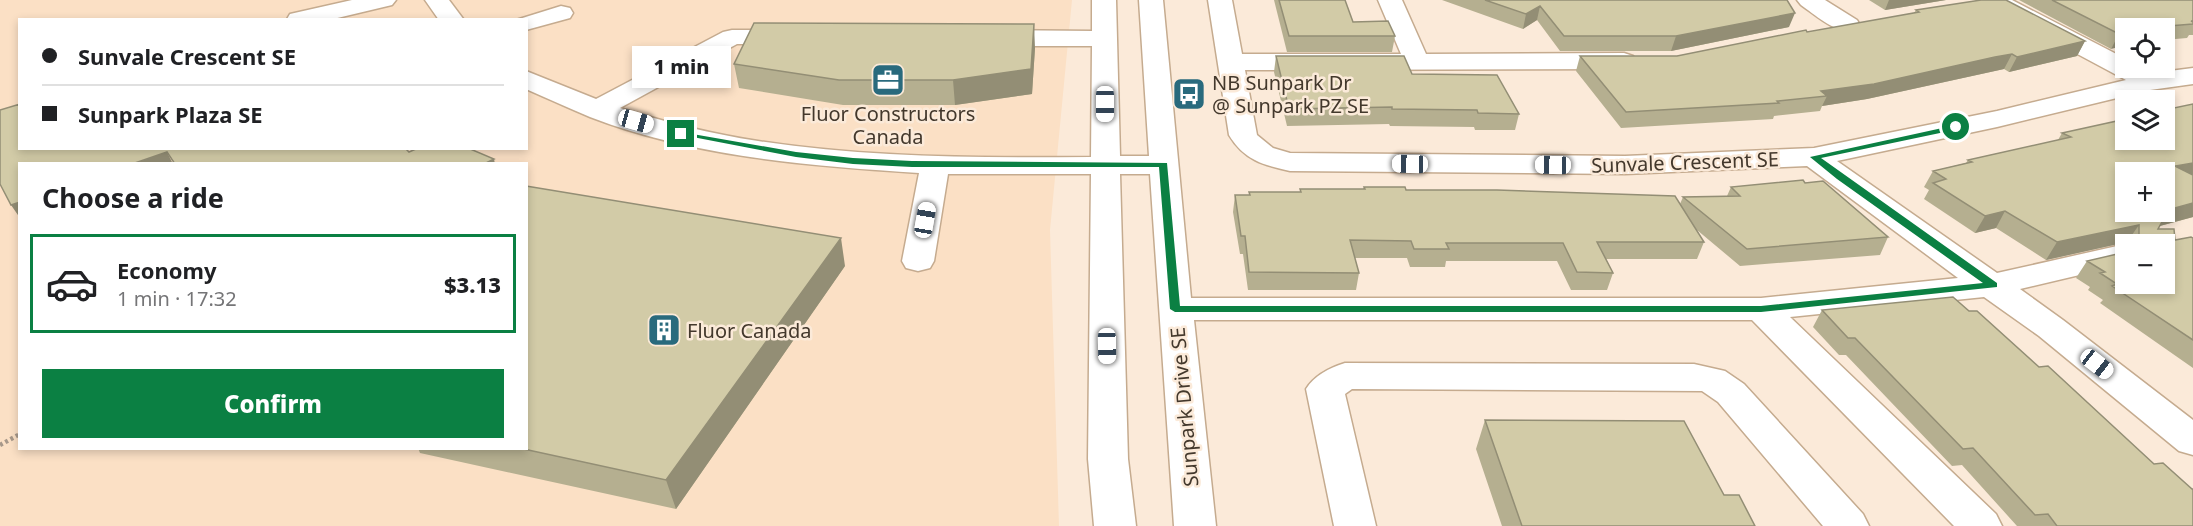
<!DOCTYPE html>
<html lang="en">
<head>
<meta charset="utf-8">
<style>
  body { margin:0; font-family:"Noto Sans",sans-serif; background:#f6f6f6; color:#202124; height:100vh; display:flex; flex-direction:column; font-size:22px; white-space:nowrap }
  * { box-sizing:border-box; margin:0 }
  p { font-size:20px; color:#757577 }
  .icon { flex:none; width:33px; height:33px; fill:none; stroke:currentColor; stroke-width:2; stroke-linecap:round; stroke-linejoin:round }
  .map { position:relative; flex:1; overflow:hidden }
  .details { position:absolute; left:18px; top:162px; width:510px; height:288px; display:flex; flex-direction:column; background:#fff; border-radius:0px; box-shadow:0 3px 9px #0003 }
  .details>* { flex:none }
  .top-card { position:absolute; left:18px; top:18px; width:510px; height:132px; border-radius:0px; box-shadow:0 3px 9px #0003; display:grid; align-content:center; height:132px; padding:0 24px; background:#fff }
  .buttons { position:absolute; left:2115px; top:18px; display:grid; gap:12px }
  .buttons a { display:grid; place-items:center; width:60px; height:60px; border-radius:0px; background:#fff; box-shadow:0 3px 9px #0003; font-size:30px }
  .end { position:absolute; width:27px; height:27px; margin:-14px; border:8px solid #0b8043; background:#fff; box-shadow:0 0 0 3px #fff }
  .from { border-radius:50% }
  .bubble { position:absolute; height:42px; border-radius:0px; background:#fff; box-shadow:0 3px 9px #0003; font-size:20px; font-weight:800; line-height:42px; text-align:center }
  .car { position:absolute; width:18px; height:36px; margin:-18px -9px; border-radius:8px; box-shadow:0 0 4px 2px #0007; background:linear-gradient(#fff 24%,#345 0 40%,#fff 0 76%,#345 0 86%,#fff 0) }
  .top-card b { display:flex; align-items:center; gap:21px; height:57px; font-size:22px }
  .top-card b+b { border-top:2px solid #e0e0e0 }
  .top-card i { width:15px; height:15px; background:#202124 }
  ul { padding:0; list-style:none }
  li { display:flex; align-items:center; gap:18px; height:99px; margin:0 12px 9px; padding:0 12px; border:3px solid transparent; border-radius:0px }
  li div { flex:1 }
  li b { display:block; font-size:22px }
  li em { font-style:normal; font-weight:800 }
  li.current { border-color:#0b8043 }
  li>.icon { width:54px; height:54px; stroke-width:1.5 }
  h2 { padding:0 24px; font-size:27px; line-height:72px }
  .primary-button { display:flex; gap:12px; margin-top:auto; padding:12px 24px }
  .primary-button a { flex:1; height:69px; border-radius:0px; background:#0b8043; color:#fff; font-size:24px; font-weight:800; line-height:69px; text-align:center }
  .map>svg:first-child { display:block }
  .built { fill:#fbe0c5; fill-rule:evenodd }
  .lines { fill:none; stroke-linecap:round; stroke-linejoin:round }
  .minor-casing { stroke:#c5ab8f; stroke-width:3 }
  .path { stroke:#a7988a; stroke-width:4.5; stroke-dasharray:3 3; stroke-linecap:butt }
  .minor { fill:#fff; fill-rule:evenodd }
  .wall { fill:#b5af90 }
  .shaded-wall { fill:#938e75 }
  .building { fill:#d2cba7; stroke:#938e75; stroke-width:1.5 }
  .route { fill:#0b8043 }
  .labels { text-anchor:middle; dominant-baseline:central; stroke-width:5; stroke-linejoin:round; paint-order:stroke }
  .poi-label { font-size:20px; fill:#43382c; stroke:#fbead9; text-anchor:start }
  .street-label { font-size:20px; fill:#43382c; stroke:#fbead9 }
</style>
</head>
<body>
<div class="map">
<svg width="2193" height="526" viewBox="0 0 2193 526">
  <rect width="100%" height="100%" fill="#fbead9"/>
  <path class="built" d="M0,0H1072L1050,230L1059,526H0ZM20,20H526V148H20ZM20,164H526V448H20Z"/>
  <g class="lines">
    <g class="minor-casing">
      <path id="minor" d="M352,0H396L392,5L329,20L287,19L290,14Z
        M425,0H449L464,20H439Z
        M1092,0H1116L1120,156H1149L1139,0H1163L1191,298H1761L1958,278L1807,166L1625,174L1290,171C1263,165 1244,160 1229,135L1208,0H1232L1242,54H1401L1378,0H1402L1426,54L1624,53L1633,56L1637,61L1633,66L1624,69L1245,70L1257,135L1273,148L1290,153L1625,156L1814,148L1997,111L2126,80L1986,5L1982,0H2012L2126,59V68H2142L2154,73L2193,68V84L2150,90L1997,127L1837,161L1997,273L2126,244H2128H2126V264L2020,289L2063,320L2193,420V455L2179,451L2039,336L1984,297L1790,317L1996,514L2002,526H1954L1752,320H1194L1216,526H1174L1150,174H1120L1128,459L1136,526H1094L1088,459L1091,174H948L934,261L930,268L918,271L906,268L902,261L919,173C808,166 694,157 590,117C568,108 547,98 526,89V71L596,99L723,32L732,30H791L800,32L803,37L800,42L791,44H737L620,108C665,122 711,134 758,141C868,158 980,158 1091,157L1092,46H990L981,43L977,38L981,33L990,30L1092,31Z
        M1797,0H1825L1857,20L1860,25L1857,30C1836,35 1817,16 1801,5Z
        M561,6L570,8L573,13L570,18L526,30V20H516Z
        M1345,363L1694,364L1725,371L1744,384L1863,514L1869,526H1823L1718,402L1702,391L1352,389L1345,394L1376,526H1334L1306,389C1315,375 1329,368 1345,363Z"/>
    </g>
    <path class="path" d="M0,445L20,434"/>
    <use href="#minor" class="minor"/>
  </g>
  <path class="wall" d="M1274,0H1345L1353,22L1395,36L1392,52H1287Z
    M1442,0H1787L1789,27L1671,51H1560L1537,20L1523,29Z
    M1869,0H1946L1885,10Z
    M2019,0H2193V35H2189L2187,38L2164,40V28H2126L2111,49Z
    M1916,10L2085,41L2077,56L2009,72L2004,69L1867,99L1822,106L1820,111L1774,116L1773,119L1621,128L1576,71L1580,56H1677L1914,13Z
    M1035,48L1032,94L955,105H843L739,88L734,64Z
    M1276,56L1412,74L1519,114L1515,130H1475L1474,127L1390,126L1389,124L1287,126L1274,72Z
    M2126,119L2193,217L2160,226L2158,229L2175,240L2193,238V368L2100,303L2103,300L2088,290L2090,287L2076,278L2087,261L2164,244H2127V242L2046,260L1996,228L1975,233L1924,199L1929,190L1924,187L1933,171L1966,163L1968,160L2058,140L2062,133Z
    M1364,187L1406,190L1680,204L1683,197L1727,196L1731,187L1888,237L1880,255L1740,266L1697,230L1704,242L1697,259H1606L1613,273L1607,290H1571L1557,261H1446L1445,267H1410L1407,258H1355L1359,273L1356,290H1248L1243,254H1240L1233,212L1235,195H1249V192H1300V189H1363Z
    M845,266L676,509L420,453L418,448H526Z
    M1822,310L2193,526H2017L1962,465L1952,466L1846,355H1839L1813,327Z
    M1485,420L1724,495L1755,526H1502L1476,449Z"/>
  <path class="shaded-wall" d="M1889,0H1946L1885,10Z
    M1540,6L1537,20L1523,29L1526,14Z
    M1795,13L1789,27L1671,51L1676,36Z
    M1034,24L1035,48L1032,94L955,105L953,80Z
    M2126,33V45L2111,49L2119,34Z
    M2085,41L2077,56L2009,72L2017,57Z
    M2012,54L2004,69L1867,99L1822,106L1827,96L1821,91Z
    M167,152L173,164H132Z
    M494,159L495,164H484Z
    M2193,163V177L2175,166Z
    M20,202V218L11,205Z
    M2193,203V217L2141,231L2152,214L2164,212V211Z
    M2005,211L1996,228L1975,233L1985,216Z
    M2139,225L2127,242L2046,260L2057,242Z
    M841,238L845,266L676,509L666,480Z"/>
  <path class="building" d="M1279,0H1345L1353,22L1388,21L1395,36H1289Z
    M1485,0H1787L1795,13L1676,36H1564L1540,6L1526,14Z
    M1981,0H2006L2085,41L2017,57L2012,54L1995,57L1874,84L1821,91L1827,96L1777,101L1779,103L1626,112L1580,56H1677L1806,30L1807,32L1919,12L1916,10Z
    M2052,0H2193V21H2191L2193,22V24L2144,28H2126V33L2119,34Z
    M754,23L1034,24L1031,69L953,80H839L734,64Z
    M1276,56H1404L1412,74L1497,75L1519,114L1478,113L1477,110L1392,109V107L1289,109Z
    M20,104V148H405L409,152L418,148H468L494,159L484,164H175L167,152L132,164H20V202L11,205L0,184V110Z
    M2193,104V163L2175,166L2193,175V203L2164,211V172H2126V212H2161L2152,214L2163,220L2158,229H2174L2175,240L2191,237L2193,238V340L2112,286L2117,284L2100,273L2105,272L2087,261L2126,252V284H2164V244H2139V225L2057,242L2005,211L1985,216L1933,183L1946,179L1933,171L1972,162L1968,160L2071,137L2062,133L2126,119V140H2164V110Z
    M1803,180L1805,183L1823,181L1888,237L1747,249L1683,197L1740,196L1731,187Z
    M526,186L841,238L666,480L519,448H526Z
    M1364,187H1405L1406,190H1497L1675,196L1704,242H1597L1613,273L1577,272L1563,243H1446L1449,249H1414L1411,241L1350,240L1359,273L1249,272L1245,236H1241L1235,195H1250L1249,192H1301L1300,189H1365Z
    M1953,297L1969,311H1977L2039,367L2048,366L2154,464L2163,463L2192,489H2193V526H2057L2048,514L2035,515L1973,448L1963,449L1855,338H1848L1822,310Z
    M1485,420L1684,421L1724,495H1739L1755,526H1522Z"/>
  <path class="route" d="M1956,125H1959V129L1821,158L1997,283V287L1761,312H1175L1170,309L1159,167H912L853,164L796,157L677,134L681,132L796,152L853,158L912,161L1167,163L1180,306H1761L1983,283L1837,179L1810,157Z"/>
  <defs>
    <g id="office-square" transform="scale(1.725)"><rect x="-9" y="-9" width="18" height="18" rx="4" fill="#296a7d" stroke="#fbead9"/><path d="M-6-3h4V-5.5h4V-3h4V5H-6ZM-1-4.5V-3h2v-1.5ZM-6 0V1H6V0Z" fill="#fff"/></g>
    <g id="bus-square" transform="scale(1.725)"><rect x="-9" y="-9" width="18" height="18" rx="4" fill="#296a7d" stroke="#fbead9"/><path d="M-5-6H5V4H4V6H2V4H-2V6H-4V4H-5ZM-3.5-4V0h7V-4ZM-3.5 1.2v1.5H-2V1.2ZM2 1.2v1.5H3.5V1.2Z" fill="#fff"/></g>
    <g id="building-square" transform="scale(1.725)"><rect x="-9" y="-9" width="18" height="18" rx="4" fill="#296a7d" stroke="#fbead9"/><path d="M-4-6H4V6H1V3H-1V6H-4ZM-2.5-4.3h1.7v1.8h-1.7ZM.8-4.3h1.7v1.8H.8ZM-2.5-1h1.7V.8h-1.7ZM.8-1h1.7V.8H.8Z" fill="#fff"/></g>
  </defs>
  <g fill-rule="evenodd">
    <use href="#office-square" x="888" y="80"/>
    <use href="#bus-square" x="1189" y="94"/>
    <use href="#building-square" x="664" y="330"/>
  </g>
  <g class="labels">
    <g class="poi-label">
      <text x="1212" y="82">NB Sunpark Dr<tspan x="1212" dy="23">@ Sunpark PZ SE</tspan></text>
      <text x="888" y="113" text-anchor="middle">Fluor Constructors<tspan x="888" dy="23">Canada</tspan></text>
      <text x="687" y="330">Fluor Canada</text>
    </g>
    <g class="street-label">
      <text transform="translate(1685 162) rotate(-2)">Sunvale Crescent SE</text>
      <text transform="translate(1184 407) rotate(-95)">Sunpark Drive SE</text>
    </g>
  </g>
</svg>
<div class="buttons">
<a><svg class="icon" aria-label="locate" viewBox="0 0 24 24"><circle cx="12" cy="12" r="6"/><path d="M12 2v4M12 18v4M2 12h4M18 12h4"/></svg></a>
<a><svg class="icon" aria-label="layers" viewBox="0 0 24 24"><path d="M12 4l9 5-9 5-9-5zM3 14l9 5 9-5"/></svg></a>
<a>+</a>
<a>−</a>
</div>
<i class="end from" style="left:1956px;top:127px"></i>
<i class="end" style="left:681px;top:134px"></i>
<div class="bubble" style="left:632px;top:46px;width:99px">1 min</div>
<i class="car" style="left:1105px;top:104px;rotate:180deg"></i>
<i class="car" style="left:636px;top:121px;rotate:106deg"></i>
<i class="car" style="left:1410px;top:164px;rotate:271deg"></i>
<i class="car" style="left:1553px;top:165px;rotate:271deg"></i>
<i class="car" style="left:925px;top:220px;rotate:10deg"></i>
<i class="car" style="left:1107px;top:346px;rotate:179deg"></i>
<i class="car" style="left:2097px;top:364px;rotate:128deg"></i>
<div class="top-card">
<b><i class="from"></i>Sunvale Crescent SE</b>
<b><i></i>Sunpark Plaza SE</b>
</div>
<section class="details">
<h2>Choose a ride</h2>
<ul>
<li class="current"><svg class="icon" aria-label="car" viewBox="0 0 24 24"><path d="M5 17H2v-5l4-1 3-4h7l3 4 3 1v5h-3M9 17h6M6 11h13"/><circle cx="7" cy="17" r="2"/><circle cx="17" cy="17" r="2"/></svg><div><b>Economy</b><p>1 min · 17:32</p></div><em>$3.13</em></li>
</ul>
<div class="primary-button"><a>Confirm</a></div>
</section>
</div>
</body>
</html>
